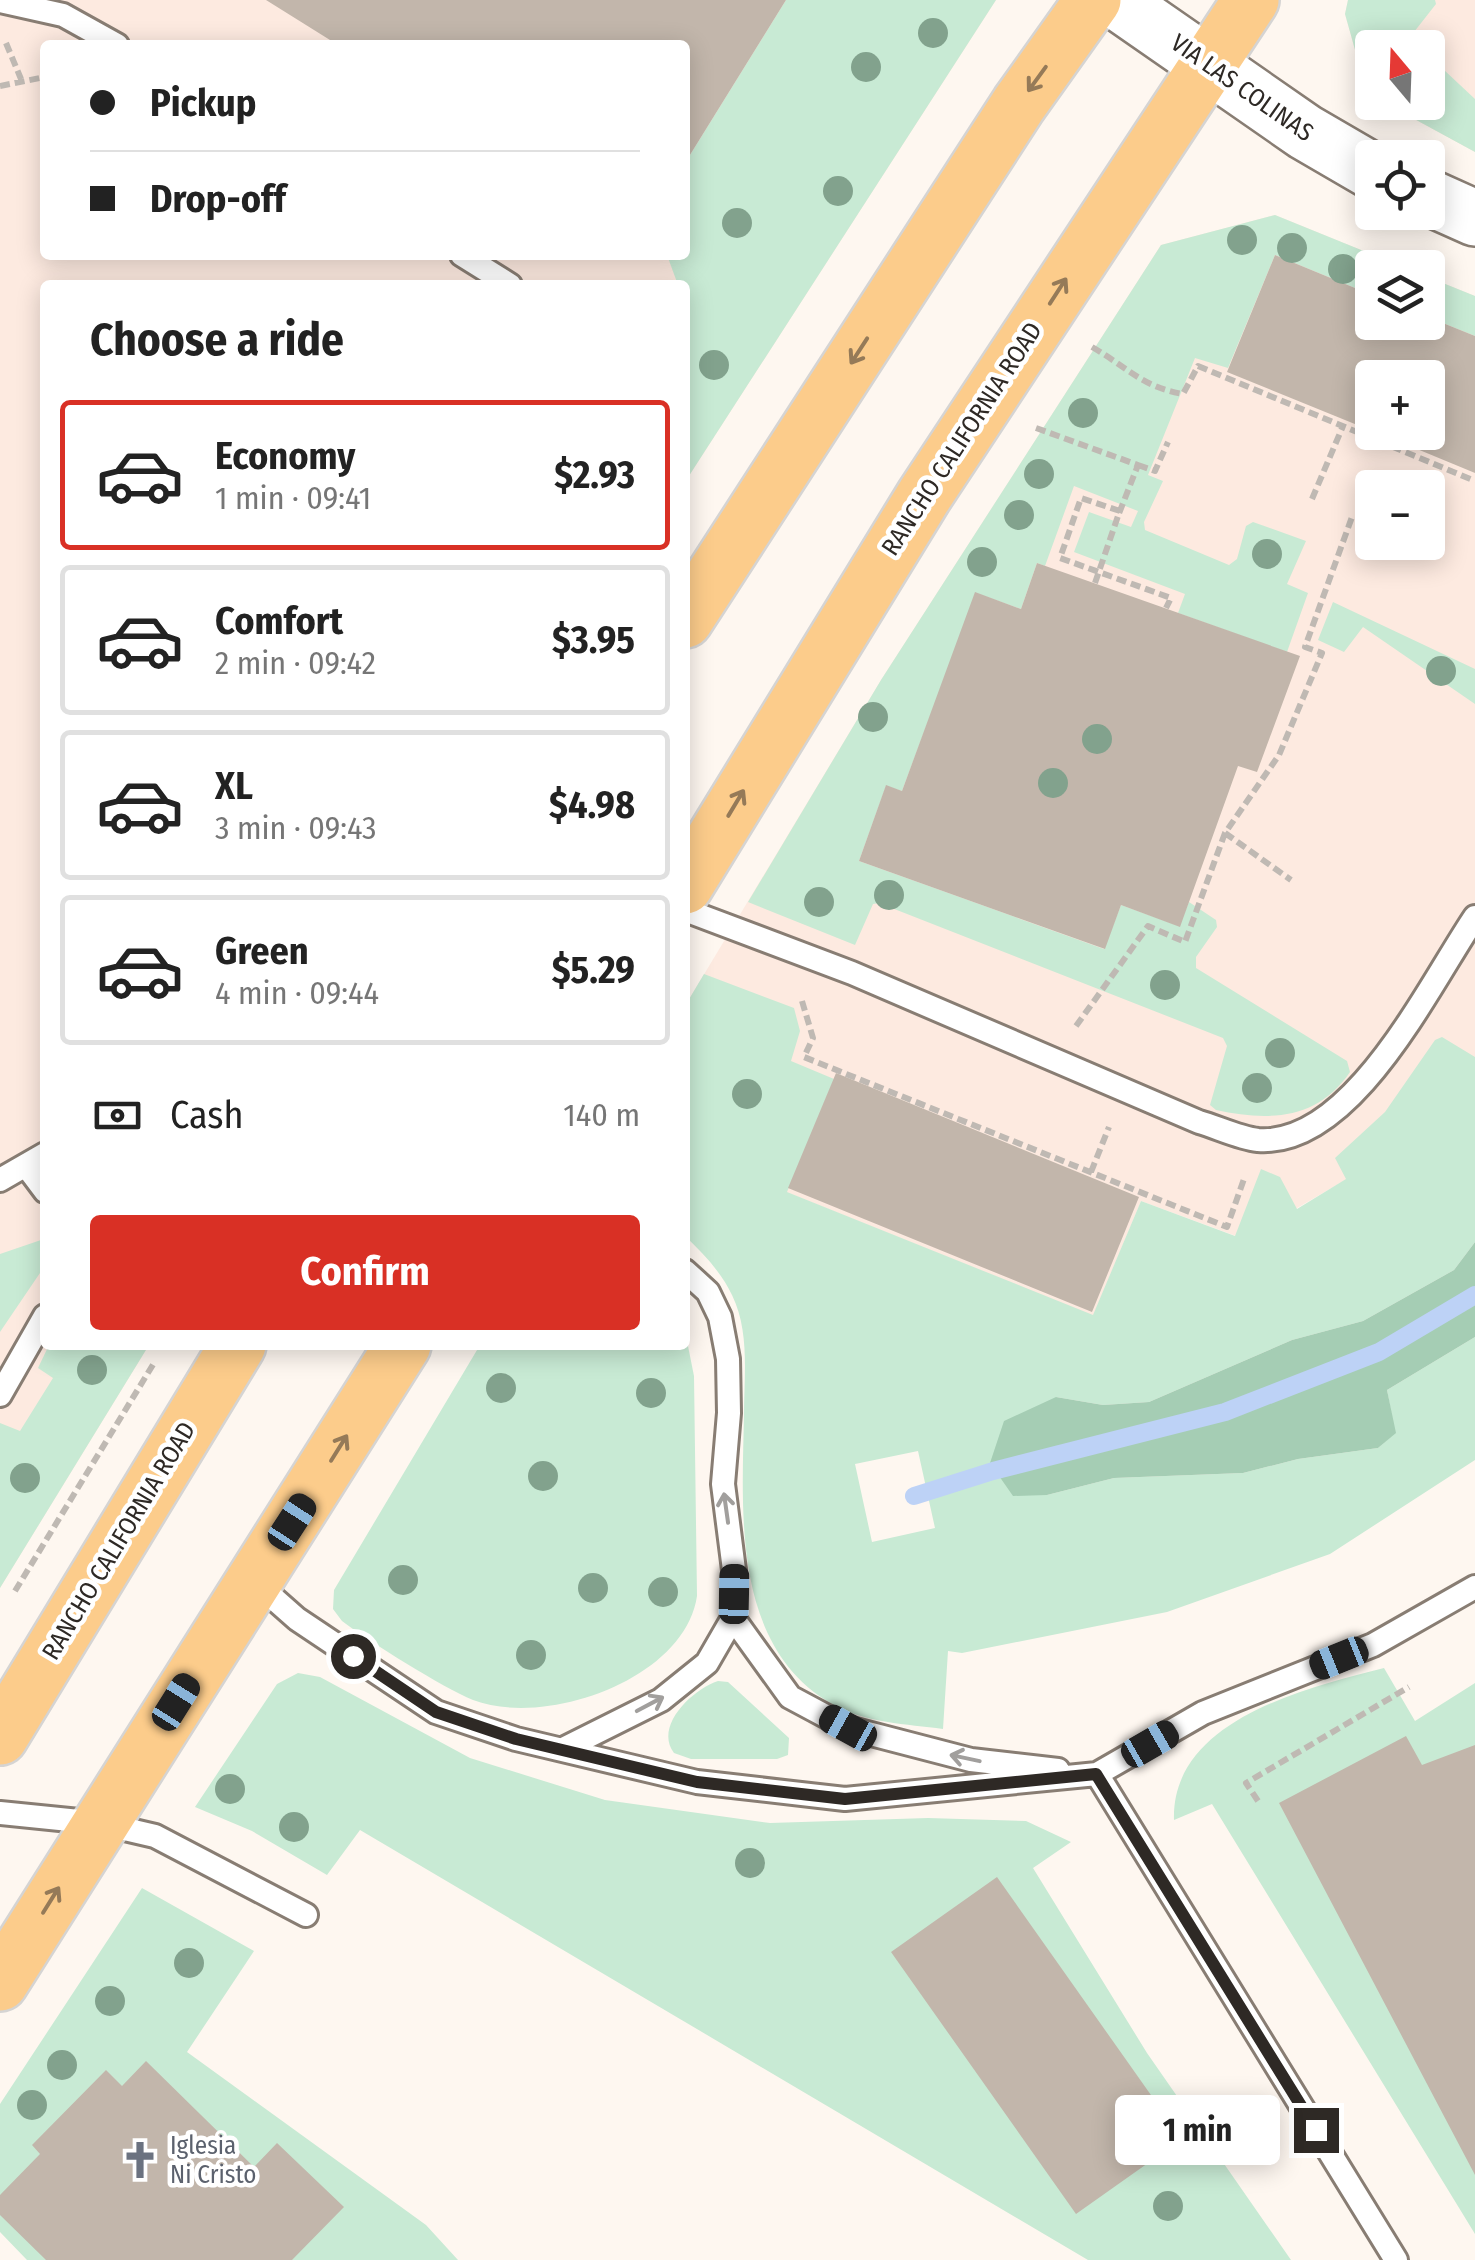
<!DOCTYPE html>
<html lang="en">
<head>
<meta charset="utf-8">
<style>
  body { margin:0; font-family:"Fira Sans Condensed",sans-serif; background:#f2f2f2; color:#222; height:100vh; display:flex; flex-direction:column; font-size:38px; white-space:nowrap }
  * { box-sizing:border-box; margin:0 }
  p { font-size:32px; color:#767676 }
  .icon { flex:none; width:55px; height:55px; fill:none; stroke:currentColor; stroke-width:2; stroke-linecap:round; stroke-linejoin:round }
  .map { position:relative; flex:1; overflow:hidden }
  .sheet { position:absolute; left:40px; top:280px; width:650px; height:1070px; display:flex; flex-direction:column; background:#fff; border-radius:10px; box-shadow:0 5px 25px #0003 }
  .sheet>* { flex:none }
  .guide { position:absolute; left:40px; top:40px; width:650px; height:220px; border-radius:10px; box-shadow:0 5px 25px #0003; display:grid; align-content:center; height:220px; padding:0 50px; background:#fff }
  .needle { width:65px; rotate:341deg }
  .buttons { position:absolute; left:1355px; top:30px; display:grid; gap:20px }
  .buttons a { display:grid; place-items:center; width:90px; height:90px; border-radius:10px; background:#fff; box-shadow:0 5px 25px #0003; font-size:50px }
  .end { position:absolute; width:45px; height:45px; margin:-22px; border:12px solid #2e2925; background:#fff; box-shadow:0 0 0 5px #fff }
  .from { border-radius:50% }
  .bubble { position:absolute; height:70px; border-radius:10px; background:#fff; box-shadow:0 5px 25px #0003; font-size:32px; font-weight:700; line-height:70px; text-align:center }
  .car { position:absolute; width:30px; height:60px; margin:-30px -15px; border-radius:12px; box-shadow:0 0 8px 2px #0007; background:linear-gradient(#222 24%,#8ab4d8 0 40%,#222 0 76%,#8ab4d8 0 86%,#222 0) }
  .guide b { display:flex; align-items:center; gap:35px; height:95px; font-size:38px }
  .guide b+b { border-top:2px solid #e0e0e0 }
  .guide i { width:25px; height:25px; background:#222 }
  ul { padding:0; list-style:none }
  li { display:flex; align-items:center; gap:30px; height:150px; margin:0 20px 15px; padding:0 30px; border:5px solid #e0e0e0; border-radius:10px }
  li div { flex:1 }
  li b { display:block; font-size:38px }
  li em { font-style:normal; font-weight:700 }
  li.selected { border-color:#d93025 }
  li>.icon { width:90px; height:90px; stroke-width:1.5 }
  h2 { padding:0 50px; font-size:45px; line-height:120px }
  .pay { display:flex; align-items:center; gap:25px; height:110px; padding:0 50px; font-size:38px }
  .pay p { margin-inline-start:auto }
  .primary-button { display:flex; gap:20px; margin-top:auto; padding:20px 50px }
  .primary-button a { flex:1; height:115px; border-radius:10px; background:#d93025; color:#fff; font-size:40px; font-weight:700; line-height:115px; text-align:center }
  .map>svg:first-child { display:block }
  .commercial { fill:#fdeae0; fill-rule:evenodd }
  .green { fill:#c8ead4; fill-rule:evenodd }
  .forest { fill:#a5cdb4 }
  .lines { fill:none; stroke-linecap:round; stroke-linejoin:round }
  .stream { stroke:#bdd2f6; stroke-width:18 }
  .building { fill:#c2b6ab }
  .service-casing { stroke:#887d73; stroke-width:28 }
  .tertiary-casing { stroke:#887d73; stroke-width:60 }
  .primary-casing { stroke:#d5d4d3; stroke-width:60 }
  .path { stroke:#bfb9b3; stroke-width:6; stroke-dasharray:10 5; stroke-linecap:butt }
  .service { stroke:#fff; stroke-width:22 }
  .tertiary { stroke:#fff; stroke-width:55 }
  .primary { stroke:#fccc8b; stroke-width:55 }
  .path-bridge { stroke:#bfb9b3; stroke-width:6; stroke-dasharray:10 5; stroke-linecap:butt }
  .tree { fill:#82a28d }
  .oneway { stroke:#957a58 }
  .oneway2 { stroke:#a19f9d }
  .route { stroke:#2e2925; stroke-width:12 }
  .labels { text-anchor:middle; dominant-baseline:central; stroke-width:9; stroke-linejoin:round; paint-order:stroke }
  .street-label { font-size:25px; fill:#2e2925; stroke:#fff }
  .worship-label { font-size:25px; fill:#5b616d; stroke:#fff; text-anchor:start }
</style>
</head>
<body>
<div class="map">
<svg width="1475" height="2260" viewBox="0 0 1475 2260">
  <rect width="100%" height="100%" fill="#fef7f0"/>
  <path class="commercial" d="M0,0H996L685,482V285H45V1345H149L0,1588ZM45,45H685V255H45Z
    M1348,0H1475V152L1385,103L1428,102V48H1372V93L1366,89L1345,14Z
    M1275,215L1403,267L1372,268V322H1428V277L1475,296V1066L1347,1179L1244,1239L1141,1201L1093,1316L685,1151V1006L881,680L1161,245ZM1372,378H1428V432H1372ZM1372,488H1428V542H1372Z"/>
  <path class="green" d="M786,0H996L685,482V285H678L667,255H685V163Z
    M1348,0H1435L1436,4L1414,32L1413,41L1420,47L1372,48V93L1366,89L1345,14Z
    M1428,55L1475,99V152L1385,103L1428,102Z
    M1275,215L1403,267L1372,268V295L1275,255L1228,368L1195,358L1148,475L1163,481L1144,522L1145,530L1229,565L1237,559L1246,526L1253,522L1306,541L1287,584L1308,593L1287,652L1178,613L1185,594L1074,552L1089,512L1131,527L1138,511L1074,486L1045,566L1037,563L1021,609L976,593L902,791L886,786L859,861L1104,949L1121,905L1179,926L1189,902L1216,920L1217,927L1196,957V968L1347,1061L1350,1072C1317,1121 1267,1121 1216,1110L1210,1105L1227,1046L1223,1038L879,903L873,904L855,945L748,902L881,680L1161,245Z
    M1428,277L1475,296V336L1428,317Z
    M1333,602L1475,669V704L1363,627L1344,652L1318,640Z
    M704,974L794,1008L800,1031L791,1061L834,1079L787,1192L1093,1315L1141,1201L1235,1236L1261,1169L1280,1177L1297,1209L1346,1179L1335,1158L1385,1112L1435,1040L1442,1037L1475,1057V1242L1454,1270L1363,1321L1292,1340L1149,1402L1103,1405L1056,1397L1047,1495L1114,1478L1243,1473L1298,1459L1378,1448L1395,1433L1387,1390L1475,1337V1460L1330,1554L1167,1612L962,1653L948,1651L943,1729C907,1724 865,1723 832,1704C732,1647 742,1513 744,1415C744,1375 750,1332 732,1295C721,1272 703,1253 685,1236V1006ZM918,1451L935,1528L872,1542L855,1464Z
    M41,1240L42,1270L0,1332V1254Z
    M685,1331L694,1376L697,1596C685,1679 546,1728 473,1700C442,1687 370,1642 342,1621L333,1609L334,1590L480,1345H685Z
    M49,1345H149L0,1588V1423L20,1431L53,1378L38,1368Z
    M1384,1668L1415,1721L1475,1683V2234L1212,1804L1174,1820C1171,1720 1306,1688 1384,1668Z
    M298,1673L320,1677L470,1758L605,1800L770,1823L928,1818L1026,1821L1071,1842L1033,1868L1147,2053L1291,2260H1088L360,1830L327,1875L252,1831L195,1807L277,1684Z
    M718,1681L728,1682L789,1738L788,1755L777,1759H691L674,1753C654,1727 691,1690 718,1681Z
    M142,1888L254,1951L187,2052L426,2225L458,2260H27L0,2232V2104Z"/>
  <path class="forest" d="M1475,1242V1337L1387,1390L1396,1433L1378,1448L1298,1459L1243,1473L1114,1478L1047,1495L1013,1496L990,1463L1004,1421L1056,1397L1103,1405L1149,1402L1292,1340L1363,1321L1454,1270Z"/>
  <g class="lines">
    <path class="stream" d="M914,1496L993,1471L1225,1412L1379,1352L1475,1295"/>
  </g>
  <path class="building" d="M266,0H786L685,163V45H338Z
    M1275,255L1372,295V322H1428V317L1475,336V473L1376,432H1428V378H1372V431L1227,372Z
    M1037,563L1300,656L1257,772L1238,766L1180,927L1121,905L1105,949L859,861L886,785L902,791L975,592L1021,609Z
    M836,1073L1139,1197L1092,1312L788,1188Z
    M1406,1736L1422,1765L1475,1745V2175L1279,1803Z
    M997,1877L1182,2139L1076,2214L891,1952Z
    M146,2061L254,2167L277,2143L344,2207L292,2260H46L0,2215V2195L40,2154L32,2145L106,2070L122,2086Z"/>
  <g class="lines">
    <g class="service-casing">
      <path id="service" d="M0,1L63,15L117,45
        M462,255L510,285
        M685,910L852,973L1199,1122C1217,1127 1239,1138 1258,1140C1352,1147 1429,985 1475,917
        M27,1167L45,1191
        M0,1180L45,1154
        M685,1271L708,1292L720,1317L728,1359L729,1413L723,1484L734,1570L733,1618L790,1697L848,1728L971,1760L1058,1770
        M0,1395L45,1316
        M254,1581L297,1619L436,1712L516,1739L697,1782L845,1799L1097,1774L1203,1713L1373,1645L1475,1587
        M563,1749L661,1700L707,1663L733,1618
        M1097,1774L1396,2260
        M0,1813L99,1823L155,1836L306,1915"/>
    </g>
    <g class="tertiary-casing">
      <path id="tertiary" d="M1115,0L1305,132L1372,171
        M1428,197L1475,218"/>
    </g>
    <g class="primary-casing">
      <path id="primary" d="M685,620L1019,104L1093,0
        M685,886L924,496L1251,0
        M0,1737L238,1345
        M0,1983L403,1345"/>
    </g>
    <path class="path" d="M6,43L21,79
      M0,86L45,77
      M1381,268L1387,252
      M1371,294L1372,291
      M1092,347C1127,367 1142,387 1183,394L1198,366L1475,481
      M1036,428L1138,465L1118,516
      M1138,465L1155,471L1168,442
      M1312,499L1343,426
      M1120,511L1081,498L1060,558L1171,598L1166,608
      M1225,833L1291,880
      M802,1001L813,1038L804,1057L1227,1227L1244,1179
      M1076,1026L1148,926L1185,942L1225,833L1279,755L1322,653L1305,647L1352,517
      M1091,1172L1109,1127
      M15,1591L154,1363
      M1258,1801L1246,1783L1409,1687"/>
    <use href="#service" class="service"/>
    <use href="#tertiary" class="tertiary"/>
    <use href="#primary" class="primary"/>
    <path class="path-bridge" d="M1095,583L1118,516"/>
  </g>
  <g class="tree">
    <circle cx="933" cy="33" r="15"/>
    <circle cx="866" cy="67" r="15"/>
    <circle cx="838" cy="191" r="15"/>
    <circle cx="737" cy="223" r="15"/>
    <circle cx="1242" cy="240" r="15"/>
    <circle cx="1292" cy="248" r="15"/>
    <circle cx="1343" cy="269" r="15"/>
    <circle cx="714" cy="365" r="15"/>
    <circle cx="1083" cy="413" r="15"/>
    <circle cx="1039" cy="474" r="15"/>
    <circle cx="1019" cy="515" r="15"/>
    <circle cx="1267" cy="554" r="15"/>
    <circle cx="982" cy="562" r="15"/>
    <circle cx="1441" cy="671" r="15"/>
    <circle cx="873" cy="717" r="15"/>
    <circle cx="1097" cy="739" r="15"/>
    <circle cx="1053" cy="783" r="15"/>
    <circle cx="889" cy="895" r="15"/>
    <circle cx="819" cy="902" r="15"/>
    <circle cx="1165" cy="985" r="15"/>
    <circle cx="1280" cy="1053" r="15"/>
    <circle cx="1257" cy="1088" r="15"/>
    <circle cx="747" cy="1094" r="15"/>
    <circle cx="92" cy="1370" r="15"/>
    <circle cx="501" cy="1388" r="15"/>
    <circle cx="651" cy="1393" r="15"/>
    <circle cx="543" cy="1476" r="15"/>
    <circle cx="25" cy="1478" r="15"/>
    <circle cx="403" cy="1580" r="15"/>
    <circle cx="593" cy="1588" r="15"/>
    <circle cx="663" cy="1592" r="15"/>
    <circle cx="531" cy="1655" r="15"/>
    <circle cx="230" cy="1789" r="15"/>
    <circle cx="294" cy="1827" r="15"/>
    <circle cx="750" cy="1863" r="15"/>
    <circle cx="189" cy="1963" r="15"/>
    <circle cx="110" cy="2001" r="15"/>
    <circle cx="62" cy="2065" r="15"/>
    <circle cx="32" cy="2105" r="15"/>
    <circle cx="1168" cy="2206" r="15"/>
  </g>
  <defs><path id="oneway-shaft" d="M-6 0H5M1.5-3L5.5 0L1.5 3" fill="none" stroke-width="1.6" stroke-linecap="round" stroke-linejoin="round" transform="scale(2.5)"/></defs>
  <g class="oneway">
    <use href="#oneway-shaft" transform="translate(1037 79) rotate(126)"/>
    <use href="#oneway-shaft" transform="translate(1058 291) rotate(-57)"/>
    <use href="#oneway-shaft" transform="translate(859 351) rotate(123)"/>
    <use href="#oneway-shaft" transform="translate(736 803) rotate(-59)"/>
    <use href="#oneway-shaft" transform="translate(339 1448) rotate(-58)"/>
    <use href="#oneway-shaft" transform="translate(51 1900) rotate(-58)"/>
  </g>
  <g class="oneway2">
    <use href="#oneway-shaft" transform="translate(726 1508) rotate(-98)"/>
    <use href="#oneway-shaft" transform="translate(650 1704) rotate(-28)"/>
    <use href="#oneway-shaft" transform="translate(965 1758) rotate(-168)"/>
  </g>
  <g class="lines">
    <path class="route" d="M353,1656L436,1712L516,1739L697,1782L845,1799L1096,1774L1316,2130"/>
  </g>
  <defs>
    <g id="church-bare" transform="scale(3)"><path d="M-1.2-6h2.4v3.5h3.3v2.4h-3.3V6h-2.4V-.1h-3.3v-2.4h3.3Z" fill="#6b7280" stroke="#fff" stroke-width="2.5" paint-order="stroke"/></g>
  </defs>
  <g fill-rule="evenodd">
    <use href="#church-bare" x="140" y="2160"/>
  </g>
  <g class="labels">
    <g class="street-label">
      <text transform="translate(1242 88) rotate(35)">VIA LAS COLINAS</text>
      <text transform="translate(962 439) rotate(-57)">RANCHO CALIFORNIA ROAD</text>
      <text transform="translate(119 1541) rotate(-59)">RANCHO CALIFORNIA ROAD</text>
    </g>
    <g class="worship-label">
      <text x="170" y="2146">Iglesia<tspan x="170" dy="29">Ni Cristo</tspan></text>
    </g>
  </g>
</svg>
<div class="buttons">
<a><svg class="needle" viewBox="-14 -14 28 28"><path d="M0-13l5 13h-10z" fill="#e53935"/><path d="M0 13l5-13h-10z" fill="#767676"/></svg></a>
<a><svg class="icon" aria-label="locate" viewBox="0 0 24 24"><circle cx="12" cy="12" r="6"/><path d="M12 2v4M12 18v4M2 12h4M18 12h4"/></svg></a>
<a><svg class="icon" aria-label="layers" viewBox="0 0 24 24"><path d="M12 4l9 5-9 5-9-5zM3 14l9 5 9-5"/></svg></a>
<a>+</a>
<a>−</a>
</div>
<i class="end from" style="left:353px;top:1656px"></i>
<i class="end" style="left:1316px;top:2130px"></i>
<div class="bubble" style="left:1115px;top:2095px;width:165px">1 min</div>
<i class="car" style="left:292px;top:1522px;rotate:33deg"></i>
<i class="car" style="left:734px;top:1594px;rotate:1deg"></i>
<i class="car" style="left:1339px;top:1658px;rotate:248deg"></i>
<i class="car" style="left:176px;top:1702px;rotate:32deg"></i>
<i class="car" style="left:848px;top:1728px;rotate:299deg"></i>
<i class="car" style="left:1150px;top:1744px;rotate:60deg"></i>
<div class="guide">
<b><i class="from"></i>Pickup</b>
<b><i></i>Drop-off</b>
</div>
<section class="sheet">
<h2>Choose a ride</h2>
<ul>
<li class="selected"><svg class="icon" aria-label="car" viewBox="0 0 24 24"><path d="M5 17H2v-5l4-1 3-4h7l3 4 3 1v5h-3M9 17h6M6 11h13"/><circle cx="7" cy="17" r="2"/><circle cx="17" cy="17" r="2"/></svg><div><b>Economy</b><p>1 min · 09:41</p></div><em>$2.93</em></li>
<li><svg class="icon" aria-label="car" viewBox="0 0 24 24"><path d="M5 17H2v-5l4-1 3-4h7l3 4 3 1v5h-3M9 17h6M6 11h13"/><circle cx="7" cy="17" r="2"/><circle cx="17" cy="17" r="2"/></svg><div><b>Comfort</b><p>2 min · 09:42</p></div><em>$3.95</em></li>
<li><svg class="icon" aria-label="car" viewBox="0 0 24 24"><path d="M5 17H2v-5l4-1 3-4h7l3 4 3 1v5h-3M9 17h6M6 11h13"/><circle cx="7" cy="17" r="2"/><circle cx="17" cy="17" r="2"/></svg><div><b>XL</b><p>3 min · 09:43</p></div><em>$4.98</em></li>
<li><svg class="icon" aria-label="car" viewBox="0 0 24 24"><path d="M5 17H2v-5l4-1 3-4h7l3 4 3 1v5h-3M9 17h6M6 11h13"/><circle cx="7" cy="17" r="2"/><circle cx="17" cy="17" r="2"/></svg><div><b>Green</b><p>4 min · 09:44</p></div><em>$5.29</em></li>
</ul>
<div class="pay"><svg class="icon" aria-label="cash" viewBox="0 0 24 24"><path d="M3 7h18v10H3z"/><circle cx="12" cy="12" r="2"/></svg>Cash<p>140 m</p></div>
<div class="primary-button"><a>Confirm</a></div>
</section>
</div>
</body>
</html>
